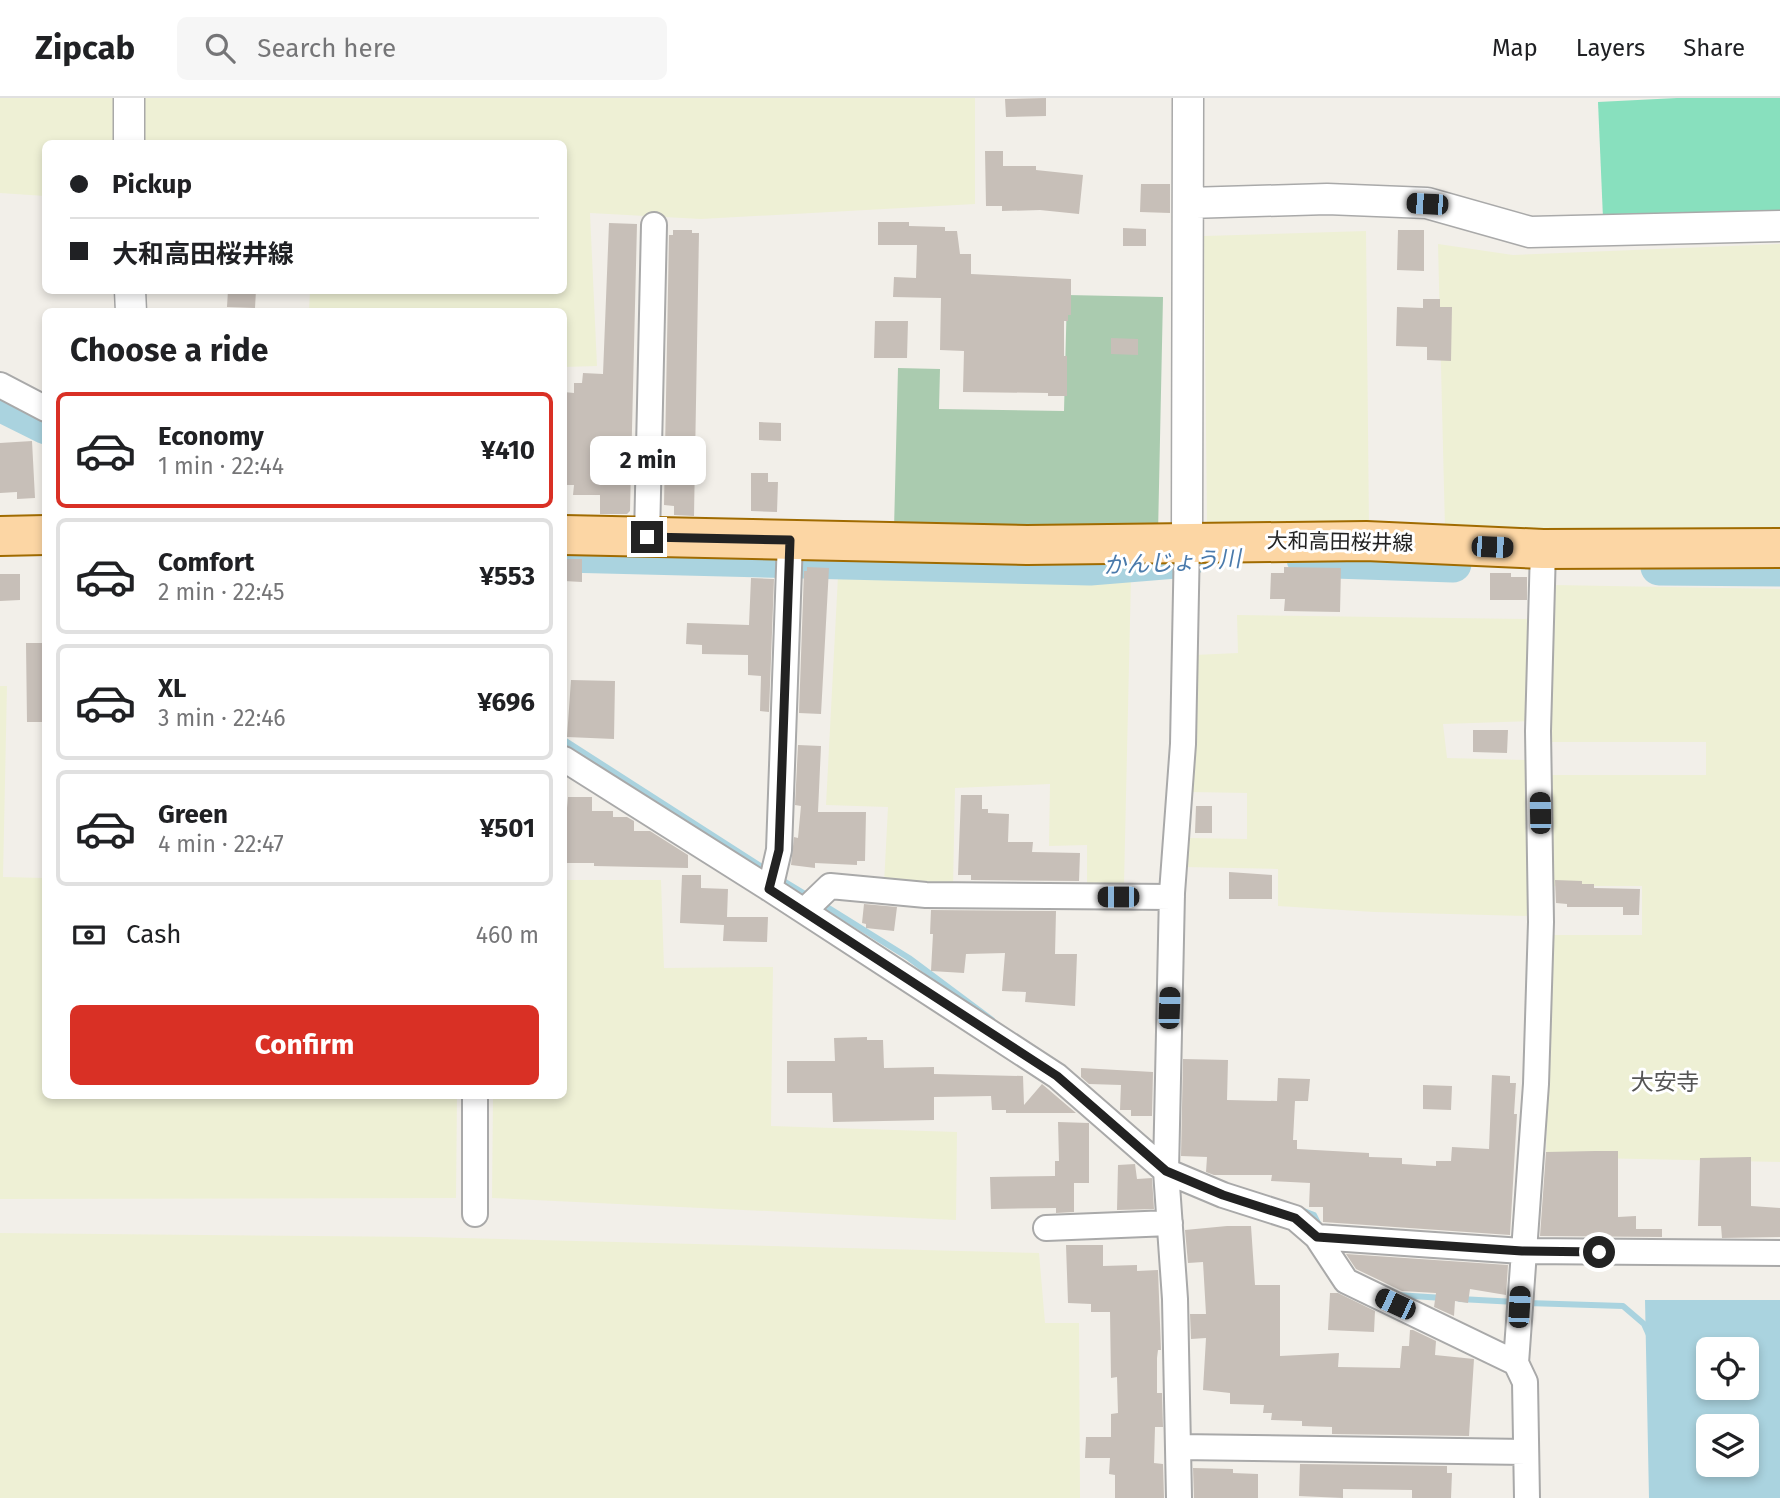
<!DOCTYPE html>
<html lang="en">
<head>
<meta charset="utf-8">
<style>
  body { margin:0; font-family:"Fira Sans","Noto Sans JP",sans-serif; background:#f6f6f6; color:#202124; height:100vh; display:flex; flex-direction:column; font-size:26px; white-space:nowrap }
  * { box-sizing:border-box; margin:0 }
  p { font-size:23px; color:#757577 }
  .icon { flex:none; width:38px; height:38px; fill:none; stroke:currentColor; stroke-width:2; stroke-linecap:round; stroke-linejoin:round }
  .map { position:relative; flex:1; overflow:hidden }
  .details { position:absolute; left:42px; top:210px; width:525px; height:791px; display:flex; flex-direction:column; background:#fff; border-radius:10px; box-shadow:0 4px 10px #0003 }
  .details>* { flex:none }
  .hud { position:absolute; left:42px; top:42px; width:525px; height:154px; border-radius:10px; box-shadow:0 4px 10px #0003; display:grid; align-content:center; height:154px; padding:0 28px; background:#fff }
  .buttons { position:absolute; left:1696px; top:1239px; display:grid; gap:14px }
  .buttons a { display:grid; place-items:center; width:63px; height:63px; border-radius:10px; background:#fff; box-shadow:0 4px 10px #0003; font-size:35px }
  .end { position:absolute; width:32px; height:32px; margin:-16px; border:9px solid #222; background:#fff; box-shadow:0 0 0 4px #fff }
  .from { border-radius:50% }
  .bubble { position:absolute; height:49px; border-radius:10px; background:#fff; box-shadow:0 4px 10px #0003; font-size:23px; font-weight:700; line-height:49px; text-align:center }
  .car { position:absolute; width:21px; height:42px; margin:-21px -10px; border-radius:9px; box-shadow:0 0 5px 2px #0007; background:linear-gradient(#222 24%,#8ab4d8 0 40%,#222 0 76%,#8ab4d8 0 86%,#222 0) }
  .hud b { display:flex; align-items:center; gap:24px; height:66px; font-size:26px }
  .hud b+b { border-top:2px solid #e0e0e0 }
  .hud i { width:18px; height:18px; background:#202124 }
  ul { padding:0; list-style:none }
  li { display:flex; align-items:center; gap:21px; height:116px; margin:0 14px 10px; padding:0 14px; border:4px solid #e0e0e0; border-radius:10px }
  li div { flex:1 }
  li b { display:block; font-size:26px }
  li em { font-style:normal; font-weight:700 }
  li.on { border-color:#d93025 }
  li>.icon { width:63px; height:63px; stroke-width:1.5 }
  h2 { padding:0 28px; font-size:32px; line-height:84px }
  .pay { display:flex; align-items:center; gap:18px; height:77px; padding:0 28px; font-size:26px }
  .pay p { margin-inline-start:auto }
  .cta { display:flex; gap:14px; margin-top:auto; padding:14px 28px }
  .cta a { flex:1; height:80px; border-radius:10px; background:#d93025; color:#fff; font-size:28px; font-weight:700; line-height:80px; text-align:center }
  header { display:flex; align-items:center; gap:42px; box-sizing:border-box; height:98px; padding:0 35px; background:#fff; border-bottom:2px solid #e0e0e0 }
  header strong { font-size:33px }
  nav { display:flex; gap:38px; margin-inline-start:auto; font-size:24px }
  .search { width:490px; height:63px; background:#f6f6f6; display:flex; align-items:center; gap:18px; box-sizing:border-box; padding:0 24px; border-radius:10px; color:#757577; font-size:26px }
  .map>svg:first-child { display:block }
  .farmland { fill:#eef0d5 }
  .cemetery { fill:#aacbaf }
  .pitch { fill:#88e0be }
  .water { fill:#aad3df; fill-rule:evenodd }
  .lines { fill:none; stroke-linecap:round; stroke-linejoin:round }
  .stream { stroke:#aad3df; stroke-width:6 }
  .river { stroke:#aad3df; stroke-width:37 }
  .building { fill:#c7bfb8 }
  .minor-casing { stroke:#a9a9a9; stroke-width:28 }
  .tertiary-casing { stroke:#a9a9a9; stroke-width:33 }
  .primary-casing { stroke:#a06b00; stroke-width:42 }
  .minor { stroke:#fff; stroke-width:24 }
  .tertiary { stroke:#fff; stroke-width:30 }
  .primary { stroke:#fcd6a4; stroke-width:38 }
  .route { stroke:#222; stroke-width:9 }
  .labels { text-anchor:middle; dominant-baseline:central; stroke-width:6; stroke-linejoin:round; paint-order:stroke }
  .street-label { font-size:21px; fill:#222; stroke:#fff }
  .water-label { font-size:23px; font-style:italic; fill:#4a7aab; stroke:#fff }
  .neighbourhood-label { font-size:23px; fill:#555; stroke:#fff }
</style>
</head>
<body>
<header>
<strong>Zipcab</strong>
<div class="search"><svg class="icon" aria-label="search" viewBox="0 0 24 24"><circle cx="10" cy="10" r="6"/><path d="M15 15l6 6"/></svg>Search here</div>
<nav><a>Map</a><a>Layers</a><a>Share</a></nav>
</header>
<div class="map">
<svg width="1780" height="1400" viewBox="0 0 1780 1400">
  <rect width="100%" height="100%" fill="#f2efe9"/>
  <path class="farmland" d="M0,0H975V106L701,121L590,115L597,268L564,269V214L309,213L310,193L564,192V46H46L45,98L0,95Z
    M1366,133L1369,430L1207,428L1204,138Z
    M1438,146L1513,157L1780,146V439L1445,431Z
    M838,478L1075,485L1131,479L1124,786L1087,788V747L1049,748L1050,686L955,690L953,790L884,786L888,709L826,707Z
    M1553,487L1780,491V1064L1546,1059L1551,837H1642V788H1550L1551,677H1706V644H1550Z
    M1237,517L1535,521L1532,623L1443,626L1447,660L1530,662L1529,818L1374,814L1278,808V771L1184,769L1188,740L1247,741V695L1190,694L1195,557L1238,555Z
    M0,588H7L3,779L45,780L46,998H457L456,1100L0,1101Z
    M564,782H661L664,870L773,869L771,1028L957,1034L956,1122L492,1100L493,998H564Z
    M0,1135L426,1139L1039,1155L1045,1225H1079L1080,1400H0Z"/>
  <path class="cemetery" d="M1067,197L1163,199L1158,436L894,431L898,270L940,271L939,311L1064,313Z"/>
  <path class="pitch" d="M1677,0H1780V112L1603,120L1598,4Z"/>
  <path class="water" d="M1645,1202H1780V1400H1649ZM1708,1251H1746V1290H1708ZM1708,1328H1746V1367H1708Z"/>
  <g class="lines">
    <path class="stream" d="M564,642L768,773
      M777,779L810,799
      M819,804L909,860L992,922
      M1301,1112L1314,1117L1320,1129
      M1397,1197L1443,1200
      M1460,1201L1516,1204
      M1527,1205L1623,1208L1644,1226L1649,1237"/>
    <path class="river" d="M0,305L46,328
      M564,456L1090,469L1188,461
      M1305,461L1453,466
      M1659,469L1780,470"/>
  </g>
  <path class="building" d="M1046,0V18L1006,19L1005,1Z
    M985,53H1003V68H1036V72L1083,77L1079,116L1040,112L1002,113V108H986Z
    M1141,86H1170V115L1140,114Z
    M878,124H909V128L945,129V133H957L960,156H971V176L1071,181V217H1068V223H1064V258H1067V298H1048V295L963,294L964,253L940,252L941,200L893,199L894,179L916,180L917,147H878Z
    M609,125L637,126L630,413L627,416H600V397H573L574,387H564V294L574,295V285H582L583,275L603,276Z
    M1123,130L1146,131V148H1123Z
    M673,132H692V135H699L694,418L674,417V408L664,407L669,137H673Z
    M1398,132H1424V173L1397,172Z
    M228,192H256L255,210L227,209Z
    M1423,201H1440V209H1452L1451,263L1427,262V249L1396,248L1397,209L1423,210Z
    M875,223H908L907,260H874Z
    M1111,240L1138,241V257L1111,256Z
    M759,324L781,325V343L759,342Z
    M32,343L35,400L17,401V394L0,395V345Z
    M751,375H768V384H778L777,414L751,413Z
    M564,461H582V484L564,483Z
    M807,469L829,470L821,616L799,615L804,473H807Z
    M1284,469L1341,470L1340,514L1284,513L1285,501H1270L1271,475H1284Z
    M1490,475H1511V479H1527V502H1490Z
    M0,476H20V502L0,503Z
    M751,480L774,481L769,614L760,613L761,578L748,577V557L702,556V547L686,546L687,525L749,527Z
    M26,545H46V624H27Z
    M571,582L615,583L614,641L567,639Z
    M1473,632H1508L1507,655L1473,654Z
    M798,647L821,648L818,714H866L865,763H857V767L815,765V770L791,767L794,739L798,740L801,708L795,707Z
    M961,697H982V711H988V715L1009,716L1008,744H1033L1032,754L1080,755L1079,783L971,782V777H958Z
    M568,699H592V713H613V719H627L634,723V733H650L688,757V770L594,768V765H564V710H567Z
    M1196,708H1212V735H1195Z
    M1229,774L1272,777V801H1229Z
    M682,777H701V790L728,791L727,819H768L767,844L723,843L724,827L680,825Z
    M1555,782L1582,783V786H1594V790L1640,791L1639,817H1623V809H1567V806L1556,805Z
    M864,806L897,809L894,833L866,830V826L862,825Z
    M931,812L1056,813L1055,856H1077L1075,908L1025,904L1026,894L1002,893L1005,855L966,856L964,875L931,873L933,836H930Z
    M867,939V942H883L884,970L934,969V976L1023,978L1024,1007L1042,986L1076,1015H1006V1012H992L991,998L934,999V1022L833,1024L832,995H787V963H835L834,940Z
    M1183,961L1228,962L1227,1002L1277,1003L1278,980L1310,981L1308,1003H1295L1293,1042H1297V1051L1369,1055V1059L1402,1060V1066L1436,1068V1063H1451L1452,1049L1489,1051L1492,977L1510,978V985H1516L1514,1016H1517L1510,1137L1323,1124V1109H1309L1310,1085L1271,1083L1272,1077H1214L1206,1074L1207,1059L1181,1058Z
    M1081,970L1153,974L1152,1018H1131V1012H1120L1121,987L1089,986L1081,979Z
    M1423,987L1452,988L1451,1012L1423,1011Z
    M1058,1024L1089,1025V1085H1074V1114L1056,1115V1110L991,1111L990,1079L1055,1078V1063H1059Z
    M1595,1053H1618V1119L1636,1118V1131H1662V1139L1540,1138L1546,1054Z
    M1751,1059V1108L1780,1110V1139L1722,1140L1721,1128H1698L1700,1060Z
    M1135,1066L1137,1081L1152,1080L1154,1111L1117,1112L1118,1067Z
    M1227,1128H1251L1255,1187H1280V1258L1339,1255L1338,1269L1400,1270L1402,1248H1409L1410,1232H1413L1436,1243L1435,1257L1474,1261L1469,1338L1332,1336V1329L1302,1328V1323L1271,1322L1272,1315H1263L1264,1307L1230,1306V1295L1203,1292L1206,1240L1191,1241L1190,1216H1206L1203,1164L1188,1165L1185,1132Z
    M1066,1147H1103V1168L1137,1167V1173L1158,1172L1161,1252H1158L1157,1260V1295H1162L1163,1329H1155L1154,1365L1163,1366L1164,1400H1115V1377L1109,1376L1110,1360H1085L1086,1339H1111V1316L1118,1315L1117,1279L1111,1280L1110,1214H1091V1206L1068,1205Z
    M1346,1156L1508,1167L1506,1197L1470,1191L1468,1205L1455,1203L1454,1218L1434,1209L1436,1195L1402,1193L1356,1171Z
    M1330,1195H1338L1375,1213L1374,1234L1328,1232Z
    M1300,1366L1447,1368V1375H1452L1451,1400H1412V1392L1343,1391V1400L1299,1398Z
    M1193,1370L1233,1371V1375L1258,1376V1400H1194Z"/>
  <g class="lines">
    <g class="minor-casing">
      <path id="minor" d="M0,287L46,311
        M647,439L654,127
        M564,661L770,791L1057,978L1166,1073L1223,1097L1295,1120L1317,1139L1346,1183L1516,1265
        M770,791L779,752L790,442
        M804,813L830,788L926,797L1172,799
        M475,1116V998
        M1046,1130L1170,1125
        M1317,1139L1522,1153L1780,1155
        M1179,1349L1526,1354
        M1179,1400L1175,1201L1166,1073L1172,795L1183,646L1187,443
        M1527,1400L1525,1284L1516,1265L1536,986L1541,824L1538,633L1543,451"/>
    </g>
    <g class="tertiary-casing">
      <path id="tertiary" d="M129,46V0
        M1188,105L1327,101L1427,105L1530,134L1780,128
        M130,192L131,214
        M1187,443L1188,0"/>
    </g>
    <g class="primary-casing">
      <path id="primary" d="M564,437L1027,447L1366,443L1543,451L1780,450
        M0,438L46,437"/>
    </g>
    <use href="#minor" class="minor"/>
    <use href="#tertiary" class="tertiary"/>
    <use href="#primary" class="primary"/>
  </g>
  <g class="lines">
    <path class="route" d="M647,439L790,442L779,752L769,791L1057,978L1166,1073L1223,1097L1295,1120L1317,1139L1522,1153L1599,1154"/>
  </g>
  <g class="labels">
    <g class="street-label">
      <text transform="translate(1340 444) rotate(1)">大和高田桜井線</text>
    </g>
    <g class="water-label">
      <text transform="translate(1172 464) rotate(-3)">かんじょう川</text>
    </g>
    <g class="neighbourhood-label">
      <text x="1665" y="984">大安寺</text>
    </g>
  </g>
</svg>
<div class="buttons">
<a><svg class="icon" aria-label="locate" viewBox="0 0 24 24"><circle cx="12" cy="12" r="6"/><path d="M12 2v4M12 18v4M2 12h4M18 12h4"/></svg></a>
<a><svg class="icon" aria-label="layers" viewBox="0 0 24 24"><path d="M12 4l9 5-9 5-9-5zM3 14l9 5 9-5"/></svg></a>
</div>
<i class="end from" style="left:1599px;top:1154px"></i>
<i class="end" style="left:647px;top:439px"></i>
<div class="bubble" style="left:590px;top:338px;width:116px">2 min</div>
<i class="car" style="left:1427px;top:106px;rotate:273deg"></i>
<i class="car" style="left:1492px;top:449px;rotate:92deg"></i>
<i class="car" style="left:1540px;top:715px;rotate:359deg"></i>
<i class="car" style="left:1118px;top:799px;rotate:270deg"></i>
<i class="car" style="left:1169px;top:910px;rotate:2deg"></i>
<i class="car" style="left:1395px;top:1206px;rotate:295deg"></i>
<i class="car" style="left:1519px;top:1209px;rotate:3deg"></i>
<div class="hud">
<b><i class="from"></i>Pickup</b>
<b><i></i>大和高田桜井線</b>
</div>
<section class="details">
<h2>Choose a ride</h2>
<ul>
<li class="on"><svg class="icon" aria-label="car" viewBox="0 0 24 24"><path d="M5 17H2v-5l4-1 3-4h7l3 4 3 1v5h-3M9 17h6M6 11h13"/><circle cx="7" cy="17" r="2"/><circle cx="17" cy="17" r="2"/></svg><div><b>Economy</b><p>1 min · 22:44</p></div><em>¥410</em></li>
<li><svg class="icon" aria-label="car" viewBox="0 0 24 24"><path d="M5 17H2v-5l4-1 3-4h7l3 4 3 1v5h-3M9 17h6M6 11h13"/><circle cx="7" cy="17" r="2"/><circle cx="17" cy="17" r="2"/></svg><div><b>Comfort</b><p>2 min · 22:45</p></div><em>¥553</em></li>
<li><svg class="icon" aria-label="car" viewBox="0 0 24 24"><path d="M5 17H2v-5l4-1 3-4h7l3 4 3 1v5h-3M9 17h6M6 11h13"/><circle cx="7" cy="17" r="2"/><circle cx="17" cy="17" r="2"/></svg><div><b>XL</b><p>3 min · 22:46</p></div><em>¥696</em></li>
<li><svg class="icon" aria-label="car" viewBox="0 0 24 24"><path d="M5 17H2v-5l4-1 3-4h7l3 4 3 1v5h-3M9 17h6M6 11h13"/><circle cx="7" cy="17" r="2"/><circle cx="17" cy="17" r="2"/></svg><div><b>Green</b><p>4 min · 22:47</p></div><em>¥501</em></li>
</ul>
<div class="pay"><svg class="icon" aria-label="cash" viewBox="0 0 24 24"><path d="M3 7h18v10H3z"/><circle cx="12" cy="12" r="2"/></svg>Cash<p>460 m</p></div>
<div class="cta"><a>Confirm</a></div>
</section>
</div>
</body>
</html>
